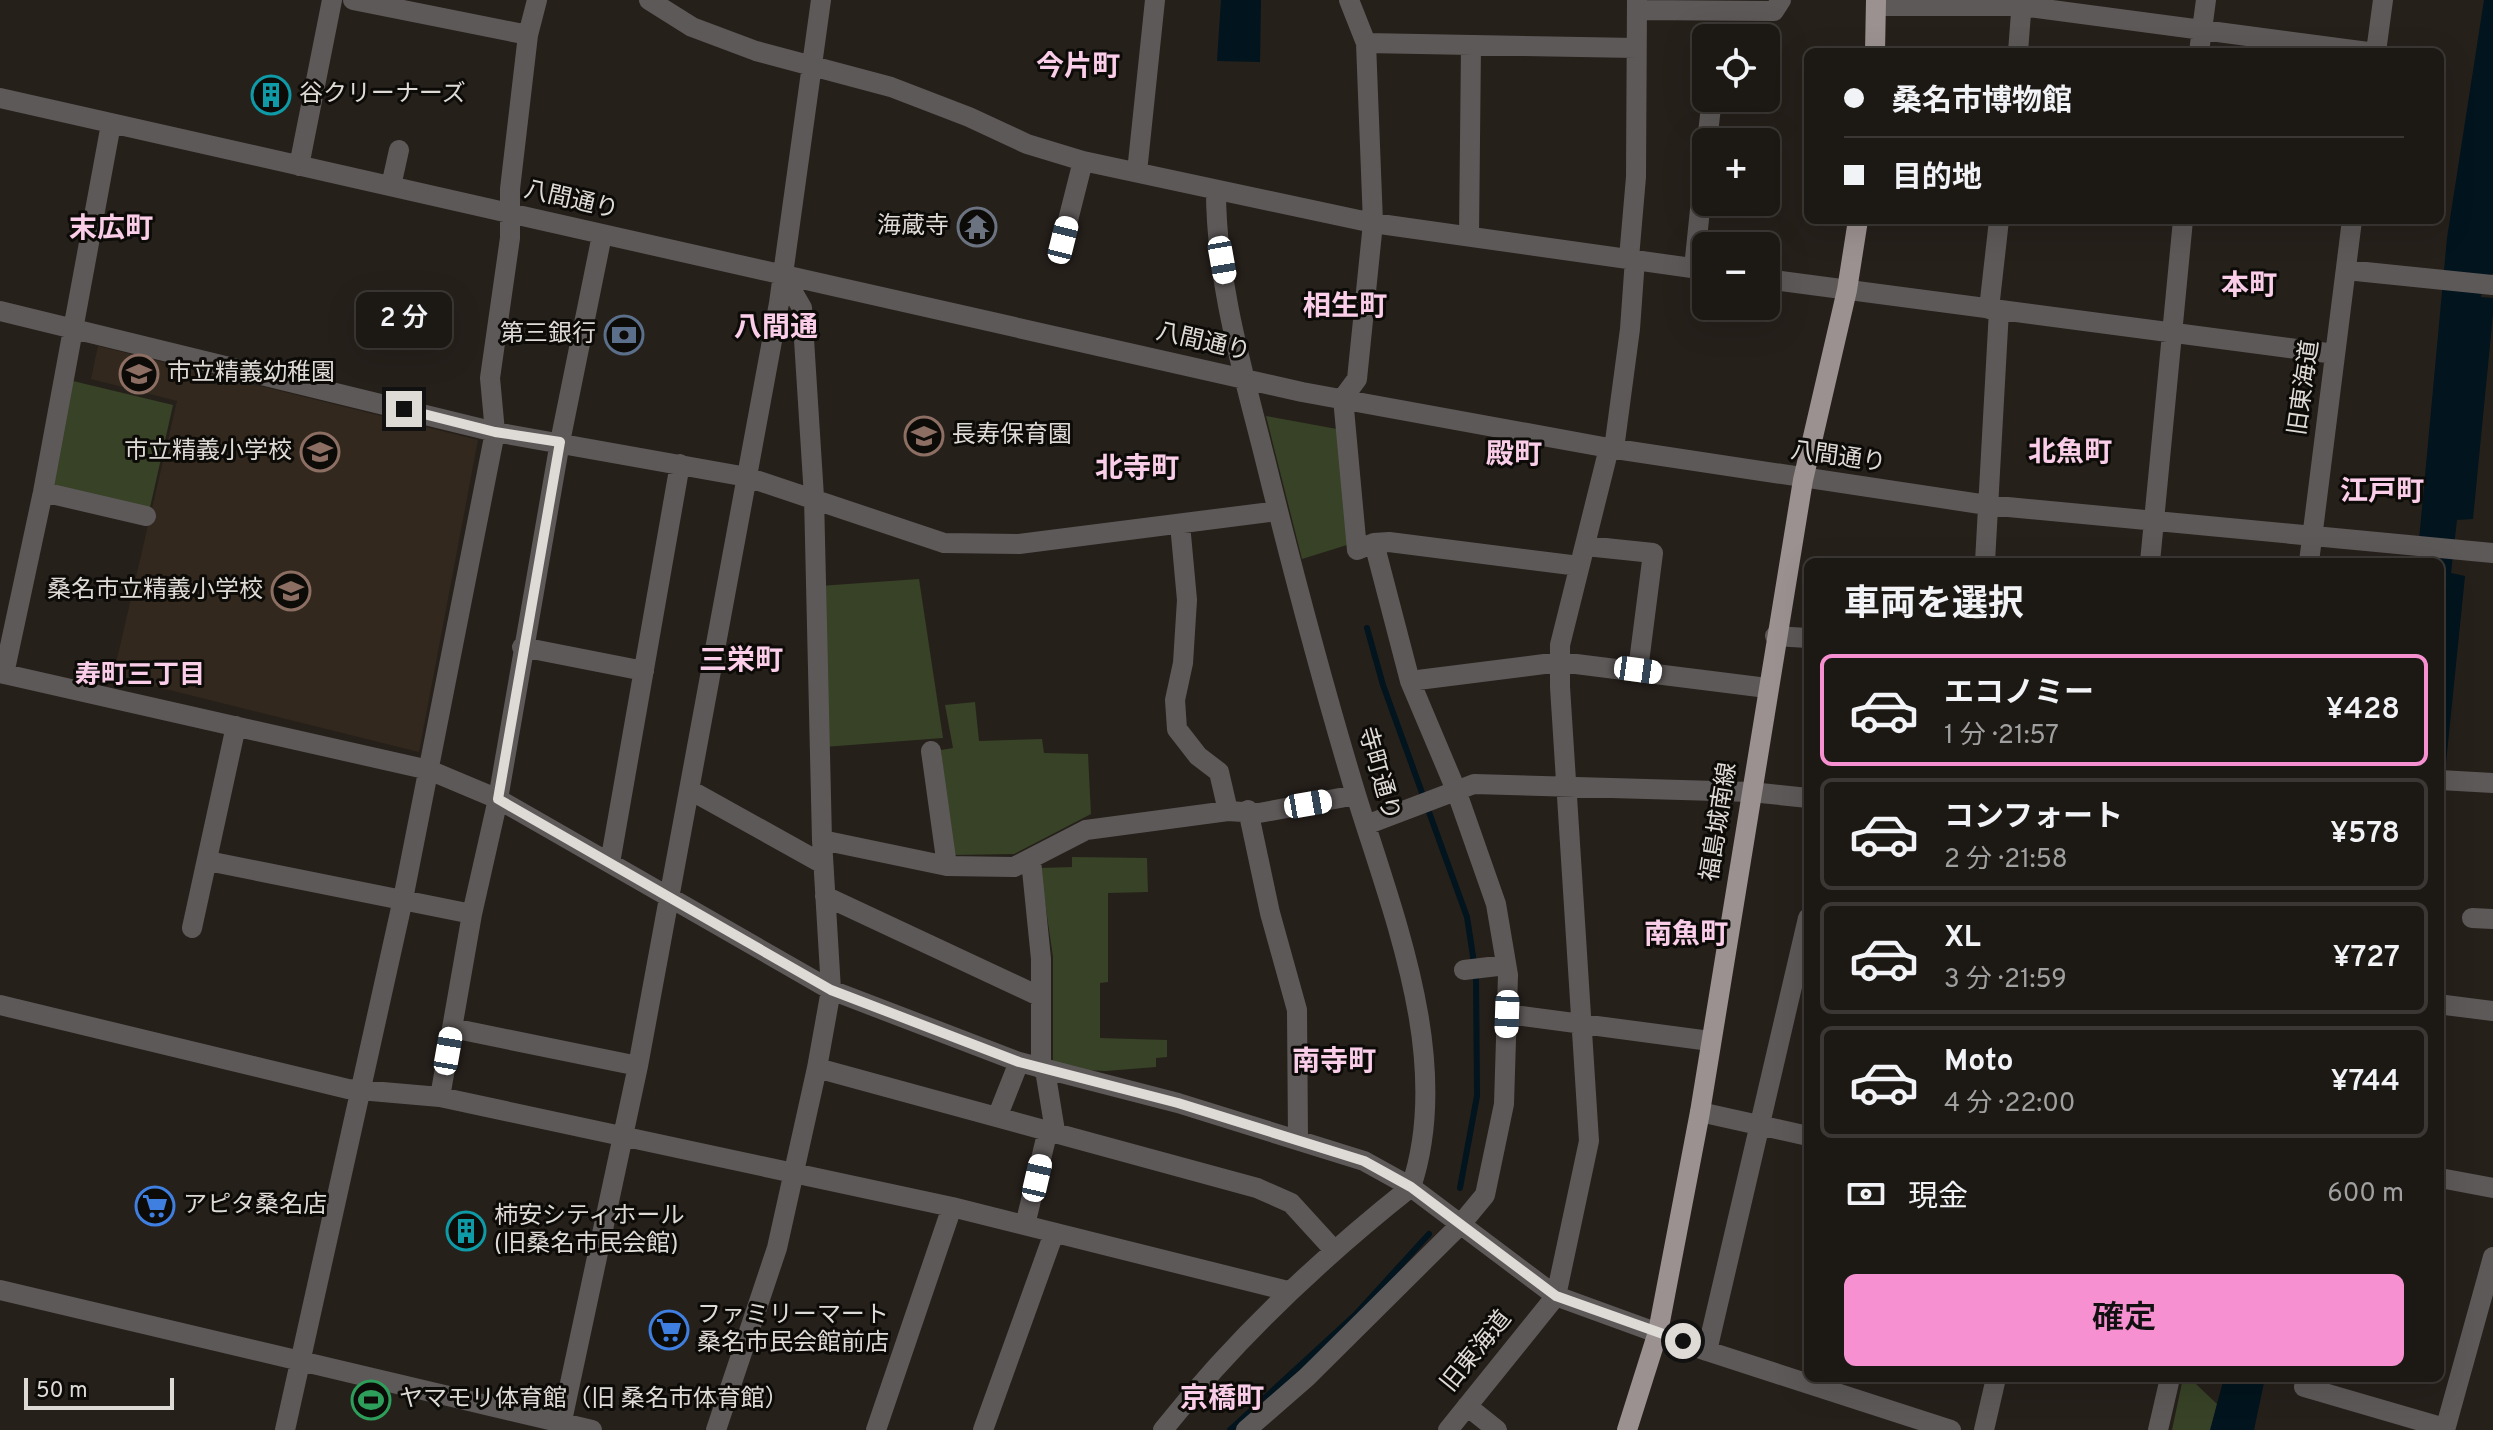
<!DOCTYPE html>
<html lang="ja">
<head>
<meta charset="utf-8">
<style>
  body { margin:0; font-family:Overpass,"Noto Sans JP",sans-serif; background:#25211d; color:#f1f3f6; height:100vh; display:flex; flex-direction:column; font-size:30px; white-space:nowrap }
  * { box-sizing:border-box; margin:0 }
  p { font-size:26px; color:#a0a0a0 }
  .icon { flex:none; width:44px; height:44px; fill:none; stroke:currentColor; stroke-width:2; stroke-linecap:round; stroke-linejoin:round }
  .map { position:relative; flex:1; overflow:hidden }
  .details { position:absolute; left:1804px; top:558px; width:640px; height:824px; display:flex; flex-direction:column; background:#1c1814; border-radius:12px; box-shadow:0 8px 32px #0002,0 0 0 2px #3a3734 }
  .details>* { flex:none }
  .hud { position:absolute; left:1804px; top:48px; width:640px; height:176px; border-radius:12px; box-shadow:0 8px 32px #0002,0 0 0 2px #3a3734; display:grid; align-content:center; height:176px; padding:0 40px; background:#1c1814 }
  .fabs { position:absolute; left:1692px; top:24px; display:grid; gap:16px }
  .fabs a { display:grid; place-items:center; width:88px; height:88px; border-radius:12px; background:#1c1814; box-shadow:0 8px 32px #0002,0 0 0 2px #3a3734; font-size:40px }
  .scale { position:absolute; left:24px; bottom:20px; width:150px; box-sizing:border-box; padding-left:8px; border:4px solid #dedad6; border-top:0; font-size:22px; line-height:28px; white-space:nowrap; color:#dedad6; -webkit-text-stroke:6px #0d0b08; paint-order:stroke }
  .end { position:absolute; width:36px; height:36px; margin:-18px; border:10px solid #dedad6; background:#111; box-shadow:0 0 0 4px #111 }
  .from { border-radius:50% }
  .bubble { position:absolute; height:56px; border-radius:12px; background:#1c1814; box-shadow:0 8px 32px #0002,0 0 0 2px #3a3734; font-size:26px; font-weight:600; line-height:56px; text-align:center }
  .car { position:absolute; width:24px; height:48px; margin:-24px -12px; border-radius:10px; box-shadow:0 0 6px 2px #0007; background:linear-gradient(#fff 24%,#345 0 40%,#fff 0 76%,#345 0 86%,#fff 0) }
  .hud b { display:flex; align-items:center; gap:28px; height:76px; font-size:30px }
  .hud b+b { border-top:2px solid #3a3734 }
  .hud i { width:20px; height:20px; background:#f1f3f6 }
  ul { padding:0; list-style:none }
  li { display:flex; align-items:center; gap:24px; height:112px; margin:0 16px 12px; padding:0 24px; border:4px solid #3a3734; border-radius:12px }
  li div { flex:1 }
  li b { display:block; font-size:30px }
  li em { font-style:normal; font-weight:600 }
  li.selected { border-color:#f690d0 }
  li>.icon { width:72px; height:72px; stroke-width:1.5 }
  h2 { padding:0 40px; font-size:36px; line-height:96px }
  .pay { display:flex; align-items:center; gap:20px; height:88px; padding:0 40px; font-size:30px }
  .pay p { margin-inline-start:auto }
  .button { display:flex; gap:16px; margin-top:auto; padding:16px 40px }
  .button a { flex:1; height:92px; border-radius:12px; background:#f690d0; color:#111; font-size:32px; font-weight:600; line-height:92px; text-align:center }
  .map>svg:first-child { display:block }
  .built { fill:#32281e }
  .green { fill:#374226 }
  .water { fill:#02141d }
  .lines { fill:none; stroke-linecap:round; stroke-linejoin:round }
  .stream { stroke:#02141d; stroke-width:6 }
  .minor { stroke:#5e5959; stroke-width:20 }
  .major { stroke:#9b9190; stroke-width:20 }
  .route { stroke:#dedad6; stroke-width:10 }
  .labels { text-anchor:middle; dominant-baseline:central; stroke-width:6; stroke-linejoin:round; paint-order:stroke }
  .poi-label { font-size:24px; fill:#dedad6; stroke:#0d0b08; text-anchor:start }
  .street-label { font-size:24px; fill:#dedad6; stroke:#0d0b08 }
  .neighbourhood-label { font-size:26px; font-weight:bold; fill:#facee8; stroke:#0d0b08 }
  .quarter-label { font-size:28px; font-weight:bold; fill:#facee8; stroke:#0d0b08 }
</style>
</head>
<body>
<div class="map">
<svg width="2493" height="1430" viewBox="0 0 2493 1430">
  <rect width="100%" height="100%" fill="#26201b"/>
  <path class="built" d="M98,346L478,440L419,752L113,676L177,401L91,379Z"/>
  <path class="green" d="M73,381L173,405L149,512L52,489Z
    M1266,416L1337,429L1347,545L1302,559Z
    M919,579L943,738L824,747L819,586Z
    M975,702L979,741L1042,739L1044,753L1088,754L1091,814L1014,854L953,855L941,750L953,748L945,705Z
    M1072,857L1147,858L1148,892L1108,893V982L1100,983V1038L1167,1040V1057L1156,1058V1067L1106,1071L1060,1069L1053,1063V957L1040,868L1072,867Z
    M2183,1378H2196V1384L2217,1404L2211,1430H2172Z"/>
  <path class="water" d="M1221,0H1261L1260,62L1217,61Z
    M2484,0H2493V274L2483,277L2481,297L2493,298V314L2473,519L2457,520L2451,573L2465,576L2440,822V562H2417L2447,238Z
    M2224,1378H2265L2254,1430H2210Z"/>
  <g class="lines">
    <path class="stream" d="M1367,628L1383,685L1467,917L1476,976L1477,1096L1460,1188
      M1230,1430L1355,1315L1429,1234"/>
    <path class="minor" d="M353,0L528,35
      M649,0L692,27L756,51L891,87L969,117L1027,144L1083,161L1373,223L1706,270
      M1876,6H2022L2368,52
      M1637,10L1774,11L1781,0
      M1366,43L1636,48
      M2018,52L2022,0
      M2199,52L2206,0
      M2376,52L2383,0
      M0,98L1302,392L1609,448L1987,505L2493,553
      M1707,142L1712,98
      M299,166L332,0
      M1137,172L1155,0
      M391,186L399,150
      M1216,191C1216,281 1243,372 1265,459C1293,572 1323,686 1357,798C1394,917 1453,1062 1411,1187
      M1469,236L1471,45
      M1063,240L1083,161
      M1629,258L1636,177L1637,0
      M1694,268L1706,151
      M2346,270L2493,285
      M1766,279L2335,354
      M1989,309L1999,220
      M0,311L495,432L747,477L944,543L1019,544L1278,511
      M1614,449L1630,329L1635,259
      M43,492L146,516
      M1180,524L1187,600L1183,663L1175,700L1177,729L1198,756L1219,772L1228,811
      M1374,543L1389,542L1579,566
      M1586,546L1653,553L1638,670
      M1985,562L1999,310
      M2150,562L2183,220
      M2309,562L2352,220
      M1775,636L1808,638
      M522,647L644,671
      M0,673L429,770L498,799L831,990L1019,1062L1178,1103L1364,1161L1411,1187L1556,1296L1707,1351L1951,1430
      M4,674L43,492L111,124
      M1410,681L1560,662L1767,688
      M931,751L947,866
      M2440,780L2493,783
      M690,790L823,864
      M1248,810L1270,913L1297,1010L1298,1139
      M1366,825L1474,784L1751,792L1808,798
      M822,840L947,866L1014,867L1086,830L1228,811L1259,813L1356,795
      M1031,860L1041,959V1069
      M208,861L472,914
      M610,863L680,464
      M825,896L1041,997
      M2472,918L2493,919
      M192,928L236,726
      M1464,970L1506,965
      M0,1005L348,1089L440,1097L952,1207L1288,1291
      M2445,1005L2493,1011
      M1507,1014L1710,1041
      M452,1028L638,1066
      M817,1068L1257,1188L1291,1203L1333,1249
      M1045,1070L1055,1131
      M440,1097L472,914L498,799L560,442L602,235
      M1700,1112L1808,1136
      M998,1115L1019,1062
      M2440,1178L2493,1188
      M1025,1225L1048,1130
      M0,1290L592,1430
      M1707,1351L1808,918
      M2304,1387L2445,1428
      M1467,1406L1497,1430
      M285,1430L403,899L495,432L490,378L510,238V189L528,35L537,0
      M560,1430L638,1066L779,303L821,0
      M716,1430L777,1248L817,1068L831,990L822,840L814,497L802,308L783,275
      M876,1430L952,1207
      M983,1430L1054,1233
      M1163,1430C1236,1338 1320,1259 1411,1187
      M1246,1430L1307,1377L1461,1224L1485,1195L1504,1104L1508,975L1496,904L1456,790L1410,681L1374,543L1357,550L1343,398L1357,379L1373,223L1366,43L1349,0
      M1448,1430L1556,1296L1589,1141L1560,687V645L1609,448
      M1984,1430L1996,1378
      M2158,1430L2170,1378
      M2445,1430L2493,1257"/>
    <path class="major" d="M1875,52L1876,0
      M1627,1430L1658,1332L1700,1112L1803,480L1847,290L1858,220"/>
  </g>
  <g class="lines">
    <path class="route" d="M404,409L495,432L560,442L498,799L831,990L1019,1062L1178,1103L1364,1161L1411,1187L1556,1296L1683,1341"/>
  </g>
  <defs>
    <g id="building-ring" transform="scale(2)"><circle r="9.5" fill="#0d0b08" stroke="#0f9aa8" stroke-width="1.5"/><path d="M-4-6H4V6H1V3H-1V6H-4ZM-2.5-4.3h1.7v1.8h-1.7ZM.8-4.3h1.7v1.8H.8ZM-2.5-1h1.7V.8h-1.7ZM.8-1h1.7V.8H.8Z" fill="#0f9aa8"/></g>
    <g id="temple-ring" transform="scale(2)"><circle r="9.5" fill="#0d0b08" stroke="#6b7280" stroke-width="1.5"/><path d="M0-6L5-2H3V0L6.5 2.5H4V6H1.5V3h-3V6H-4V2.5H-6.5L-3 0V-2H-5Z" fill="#6b7280"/></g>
    <g id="bank-ring" transform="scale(2)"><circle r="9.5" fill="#0d0b08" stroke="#5c6f8a" stroke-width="1.5"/><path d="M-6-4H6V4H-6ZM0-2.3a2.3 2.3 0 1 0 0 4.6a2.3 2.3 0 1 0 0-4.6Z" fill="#5c6f8a"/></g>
    <g id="school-ring" transform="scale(2)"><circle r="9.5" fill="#0d0b08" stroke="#8d6e63" stroke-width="1.5"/><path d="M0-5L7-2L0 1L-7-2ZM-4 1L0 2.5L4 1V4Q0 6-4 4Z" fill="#8d6e63"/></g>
    <g id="supermarket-ring" transform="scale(2)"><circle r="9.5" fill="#0d0b08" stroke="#3f7fe0" stroke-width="1.5"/><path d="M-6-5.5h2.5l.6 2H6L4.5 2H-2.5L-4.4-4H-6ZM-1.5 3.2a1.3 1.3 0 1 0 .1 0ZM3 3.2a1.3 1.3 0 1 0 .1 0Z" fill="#3f7fe0"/></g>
    <g id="stadium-ring" transform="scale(2)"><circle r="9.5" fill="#0d0b08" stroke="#2e9e5b" stroke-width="1.5"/><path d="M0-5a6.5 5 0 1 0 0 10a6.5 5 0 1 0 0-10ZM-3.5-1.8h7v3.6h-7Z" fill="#2e9e5b"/></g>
  </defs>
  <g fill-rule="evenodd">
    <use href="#building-ring" x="271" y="95"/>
    <use href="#temple-ring" x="977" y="227"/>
    <use href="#bank-ring" x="624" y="335"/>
    <use href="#school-ring" x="139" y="374"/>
    <use href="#school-ring" x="924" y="436"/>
    <use href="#school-ring" x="320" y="452"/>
    <use href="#school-ring" x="291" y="591"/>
    <use href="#supermarket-ring" x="155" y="1206"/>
    <use href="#building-ring" x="466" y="1231"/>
    <use href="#supermarket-ring" x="669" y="1330"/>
    <use href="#stadium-ring" x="371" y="1400"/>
  </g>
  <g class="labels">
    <g class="poi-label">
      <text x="299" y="95">谷クリーナーズ</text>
      <text x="949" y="227" text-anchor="end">海蔵寺</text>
      <text x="596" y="335" text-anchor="end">第三銀行</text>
      <text x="167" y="374">市立精義幼稚園</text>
      <text x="952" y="436">長寿保育園</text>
      <text x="292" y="452" text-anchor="end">市立精義小学校</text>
      <text x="263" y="591" text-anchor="end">桑名市立精義小学校</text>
      <text x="183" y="1206">アピタ桑名店</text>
      <text x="494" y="1217">柿安シティホール<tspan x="494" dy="28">(旧桑名市民会館)</tspan></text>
      <text x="697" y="1316">ファミリーマート<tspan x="697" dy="28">桑名市民会館前店</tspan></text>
      <text x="399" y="1400">ヤマモリ体育館（旧 桑名市体育館）</text>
    </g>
    <g class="street-label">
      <text transform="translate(571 201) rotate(13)">八間通り</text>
      <text transform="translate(1203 343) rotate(13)">八間通り</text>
      <text transform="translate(2305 388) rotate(-82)">旧東海道</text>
      <text transform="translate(1838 458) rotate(8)">八間通り</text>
      <text transform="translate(1378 774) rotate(74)">寺町通り</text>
      <text transform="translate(1720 822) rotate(-81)">福島城南線</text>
      <text transform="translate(1477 1352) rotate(-51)">旧東海道</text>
    </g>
    <g class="neighbourhood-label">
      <text x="140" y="676">寿町三丁目</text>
    </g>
    <g class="quarter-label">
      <text x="1078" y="68">今片町</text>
      <text x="111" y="230">末広町</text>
      <text x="2249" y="287">本町</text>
      <text x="1345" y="308">相生町</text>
      <text x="776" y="329">八間通</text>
      <text x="2070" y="454">北魚町</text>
      <text x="1514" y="456">殿町</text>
      <text x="1137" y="470">北寺町</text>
      <text x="2382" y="493">江戸町</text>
      <text x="741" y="662">三栄町</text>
      <text x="1686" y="936">南魚町</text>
      <text x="1334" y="1063">南寺町</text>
      <text x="1222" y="1400">京橋町</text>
    </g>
  </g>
</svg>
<div class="fabs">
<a><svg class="icon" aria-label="locate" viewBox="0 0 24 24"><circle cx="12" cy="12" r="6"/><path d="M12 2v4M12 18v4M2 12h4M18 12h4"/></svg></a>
<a>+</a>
<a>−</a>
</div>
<div class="scale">50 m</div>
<i class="end from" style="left:1683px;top:1341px"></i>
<i class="end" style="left:404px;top:409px"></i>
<div class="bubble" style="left:356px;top:292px;width:96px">2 分</div>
<i class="car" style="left:1063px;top:240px;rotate:14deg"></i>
<i class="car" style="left:1222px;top:260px;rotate:170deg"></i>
<i class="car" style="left:1638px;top:670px;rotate:98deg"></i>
<i class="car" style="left:1308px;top:804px;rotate:80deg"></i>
<i class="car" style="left:1507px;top:1014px;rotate:182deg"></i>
<i class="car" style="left:448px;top:1051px;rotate:10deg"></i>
<i class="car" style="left:1037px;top:1178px;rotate:13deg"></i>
<div class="hud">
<b><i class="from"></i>桑名市博物館</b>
<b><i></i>目的地</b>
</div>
<section class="details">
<h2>車両を選択</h2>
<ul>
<li class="selected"><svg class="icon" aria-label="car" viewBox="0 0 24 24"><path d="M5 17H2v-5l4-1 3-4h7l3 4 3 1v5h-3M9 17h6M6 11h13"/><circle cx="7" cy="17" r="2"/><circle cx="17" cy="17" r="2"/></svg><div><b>エコノミー</b><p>1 分 · 21:57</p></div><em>¥428</em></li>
<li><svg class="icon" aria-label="car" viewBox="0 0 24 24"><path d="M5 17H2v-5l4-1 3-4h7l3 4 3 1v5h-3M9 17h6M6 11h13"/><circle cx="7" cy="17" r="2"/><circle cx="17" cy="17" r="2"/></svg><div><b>コンフォート</b><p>2 分 · 21:58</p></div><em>¥578</em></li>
<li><svg class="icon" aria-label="car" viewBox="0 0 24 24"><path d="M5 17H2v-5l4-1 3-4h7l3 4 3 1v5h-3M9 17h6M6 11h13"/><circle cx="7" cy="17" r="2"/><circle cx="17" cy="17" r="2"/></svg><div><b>XL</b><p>3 分 · 21:59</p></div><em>¥727</em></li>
<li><svg class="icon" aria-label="car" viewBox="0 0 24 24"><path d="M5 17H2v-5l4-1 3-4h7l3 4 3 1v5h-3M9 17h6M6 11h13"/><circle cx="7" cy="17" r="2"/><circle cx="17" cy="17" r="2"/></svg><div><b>Moto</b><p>4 分 · 22:00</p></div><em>¥744</em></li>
</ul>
<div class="pay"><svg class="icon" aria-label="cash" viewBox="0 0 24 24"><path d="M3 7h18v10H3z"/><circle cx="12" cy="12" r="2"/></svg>現金<p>600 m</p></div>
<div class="button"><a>確定</a></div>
</section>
</div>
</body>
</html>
